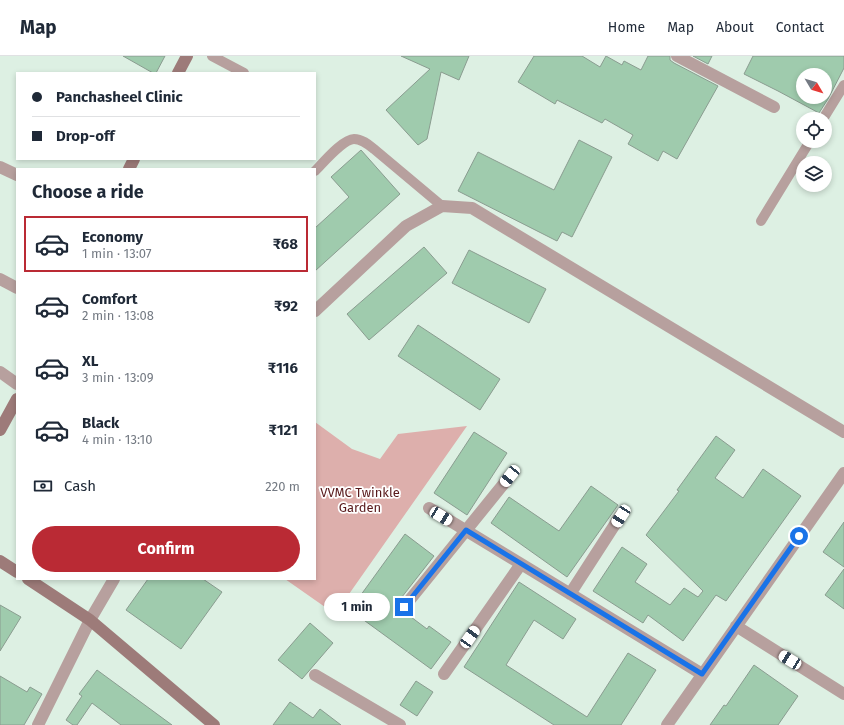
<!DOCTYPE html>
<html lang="en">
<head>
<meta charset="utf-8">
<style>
  body { margin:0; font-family:"Fira Sans",sans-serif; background:#f6f6f7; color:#1f2937; height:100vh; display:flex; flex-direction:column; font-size:15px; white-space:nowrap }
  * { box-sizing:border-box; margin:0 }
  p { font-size:13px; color:#747a83 }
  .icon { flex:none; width:22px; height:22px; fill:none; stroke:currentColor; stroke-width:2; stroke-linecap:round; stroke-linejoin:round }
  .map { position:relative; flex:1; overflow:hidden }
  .panel { position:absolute; left:16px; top:112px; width:300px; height:412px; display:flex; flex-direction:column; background:#fff; border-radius:0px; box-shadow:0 2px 6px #0003 }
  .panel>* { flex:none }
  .hud { position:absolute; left:16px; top:16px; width:300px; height:88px; border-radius:0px; box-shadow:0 2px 6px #0003; display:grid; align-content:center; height:88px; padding:0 16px; background:#fff }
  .needle { width:26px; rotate:128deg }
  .fabs { position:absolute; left:796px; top:12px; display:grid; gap:8px }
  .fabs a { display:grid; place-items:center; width:36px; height:36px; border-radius:50%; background:#fff; box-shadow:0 2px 6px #0003; font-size:20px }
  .end { position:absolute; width:18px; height:18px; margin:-9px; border:5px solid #1a73e8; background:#fff; box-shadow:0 0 0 2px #fff }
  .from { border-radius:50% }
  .bubble { position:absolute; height:28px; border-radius:14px; background:#fff; box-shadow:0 2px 6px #0003; font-size:13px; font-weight:700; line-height:28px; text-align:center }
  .car { position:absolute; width:12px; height:24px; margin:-12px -6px; border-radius:5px; box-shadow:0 0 3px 1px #0007; background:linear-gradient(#fff 24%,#345 0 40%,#fff 0 76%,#345 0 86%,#fff 0) }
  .hud b { display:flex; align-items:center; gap:14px; height:38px; font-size:15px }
  .hud b+b { border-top:1px solid #e0e1e3 }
  .hud i { width:10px; height:10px; background:#1f2937 }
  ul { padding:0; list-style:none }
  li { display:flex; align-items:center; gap:12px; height:56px; margin:0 8px 6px; padding:0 8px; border:2px solid transparent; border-radius:0px }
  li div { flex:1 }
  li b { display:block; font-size:15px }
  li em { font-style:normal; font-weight:700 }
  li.on { border-color:#ba2a34 }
  li>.icon { width:36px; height:36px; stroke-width:1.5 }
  h2 { padding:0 16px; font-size:18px; line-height:48px }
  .pay { display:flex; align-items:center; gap:10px; height:44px; padding:0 16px; font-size:15px }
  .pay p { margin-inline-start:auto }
  .primary-button { display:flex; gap:8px; margin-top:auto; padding:8px 16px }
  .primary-button a { flex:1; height:46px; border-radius:24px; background:#ba2a34; color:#fff; font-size:16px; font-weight:700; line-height:46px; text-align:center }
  header { display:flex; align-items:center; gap:24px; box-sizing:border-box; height:56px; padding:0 20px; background:#fff; border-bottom:1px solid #e0e1e3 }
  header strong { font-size:19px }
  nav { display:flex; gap:22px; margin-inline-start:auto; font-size:14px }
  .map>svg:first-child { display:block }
  .green { fill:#ddafac }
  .building { fill:#9fcbad; stroke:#8a9c90; fill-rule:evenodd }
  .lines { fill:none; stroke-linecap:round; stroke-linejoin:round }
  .lane { stroke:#b7a09e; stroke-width:10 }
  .street { stroke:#b7a09e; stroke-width:12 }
  .secondary { stroke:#9d7b79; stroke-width:12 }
  .route { stroke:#1a73e8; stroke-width:5 }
  .labels { text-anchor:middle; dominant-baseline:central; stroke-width:3.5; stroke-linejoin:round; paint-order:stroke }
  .park-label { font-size:13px; fill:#58191b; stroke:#fff }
</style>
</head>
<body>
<header>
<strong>Map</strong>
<nav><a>Home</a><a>Map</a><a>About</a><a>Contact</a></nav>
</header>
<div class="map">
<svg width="844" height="669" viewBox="0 0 844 669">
  <rect width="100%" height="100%" fill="#ddf0e3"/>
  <path class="green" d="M315,366L352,393L380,403L398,378L467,370L335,558L285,523H315Z"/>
  <path class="building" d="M123,0H165L156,17H153Z
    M401,0H469L459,24L441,16L427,83L418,89L386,54L430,13Z
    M534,0H582L600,11L606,0L622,9L624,5L641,14L648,0H670V4L674,7L718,30L677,103L663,95L658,105L628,88L633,79L605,63L602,67L557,44L555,48L518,26Z
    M693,0H712L708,8Z
    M753,0H844V12L828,43L819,57L778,35L744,18ZM803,19H825V41H803Z
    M579,84L612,101L572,181L562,176L557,185L458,135L478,96L554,134Z
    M361,94L400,138L315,215V172L349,141L331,121Z
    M424,191L447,217L369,284L347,258Z
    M469,194L546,233L529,267L452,227Z
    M418,269L500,323L480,354L398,300Z
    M474,376L507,397L467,459L434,437Z
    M716,380L735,394L715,422L743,442L763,413L801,440L726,545L716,539L683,585L648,559L643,567L593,535L622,491L647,508L635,526L670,549L684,532L698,541L703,535L646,479L679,435L677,434Z
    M591,430L618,449L567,521L491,467L509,441L559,475Z
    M844,466V511L823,496Z
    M405,478L434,500L398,546L396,550L397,554L399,557L402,558H407L427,573L429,570L451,586L431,613L350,554Z
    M844,513V553L825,539Z
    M148,523H203L222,536L181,593L126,554Z
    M519,526L576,563L563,583L534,564L506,609L587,661L628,597L656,614L621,669H554L464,611Z
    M0,549L21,561L0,595Z
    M310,567L333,587L302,623L278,604Z
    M754,609L798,640L778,669H710L724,649L726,650Z
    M97,614L172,669H121L92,647L77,669H73L66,664L82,640L79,638Z
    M0,620L27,636L30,631L42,638L24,669H0Z
    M416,625L433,636L417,660L400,649Z
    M290,646L313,662L320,653L341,669H273Z"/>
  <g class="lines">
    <path class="lane" d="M212,0L244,17
      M823,63L844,29
      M315,115C323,107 343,83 354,83C362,83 369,89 374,93L442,150
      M761,165L810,85"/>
    <path class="street" d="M677,0L774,51
      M0,111L17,119
      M0,223L17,232
      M315,255L406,170L442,150L472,152L844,376
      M0,316L17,328
      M429,452L702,618
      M570,538L621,459
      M404,551L510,420
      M736,570L844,638
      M444,618L521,508
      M315,619L400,669
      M38,669L90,564L114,523
      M667,669L844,417"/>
    <path class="secondary" d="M178,17L187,0
      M129,113L134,103
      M0,374L17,343
      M0,505L17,516
      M28,523L90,564L214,669"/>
  </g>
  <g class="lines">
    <path class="route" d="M404,551L466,474L702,618L799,480"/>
  </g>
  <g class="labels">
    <g class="park-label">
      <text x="360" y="436">VVMC Twinkle<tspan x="360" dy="15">Garden</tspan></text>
    </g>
  </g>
</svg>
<div class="fabs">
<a><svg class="needle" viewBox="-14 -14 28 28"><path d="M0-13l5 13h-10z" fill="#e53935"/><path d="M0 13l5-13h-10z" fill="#747a83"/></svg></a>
<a><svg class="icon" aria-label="locate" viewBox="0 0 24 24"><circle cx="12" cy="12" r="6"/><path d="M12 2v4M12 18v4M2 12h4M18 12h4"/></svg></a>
<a><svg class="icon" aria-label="layers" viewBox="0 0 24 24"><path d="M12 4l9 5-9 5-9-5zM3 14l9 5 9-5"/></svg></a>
</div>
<i class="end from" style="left:799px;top:480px"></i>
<i class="end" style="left:404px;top:551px"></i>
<div class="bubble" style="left:324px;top:537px;width:66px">1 min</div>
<i class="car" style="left:510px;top:420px;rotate:219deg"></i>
<i class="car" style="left:441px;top:460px;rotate:121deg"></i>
<i class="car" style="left:621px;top:460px;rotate:213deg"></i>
<i class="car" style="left:470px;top:581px;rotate:35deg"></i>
<i class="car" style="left:790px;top:604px;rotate:302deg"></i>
<div class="hud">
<b><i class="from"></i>Panchasheel Clinic</b>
<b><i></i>Drop-off</b>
</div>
<section class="panel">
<h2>Choose a ride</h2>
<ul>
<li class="on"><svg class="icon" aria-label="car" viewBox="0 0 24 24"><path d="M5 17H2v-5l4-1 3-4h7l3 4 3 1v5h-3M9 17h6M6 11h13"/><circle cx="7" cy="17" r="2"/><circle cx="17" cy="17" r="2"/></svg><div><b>Economy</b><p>1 min · 13:07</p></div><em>₹68</em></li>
<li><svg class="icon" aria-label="car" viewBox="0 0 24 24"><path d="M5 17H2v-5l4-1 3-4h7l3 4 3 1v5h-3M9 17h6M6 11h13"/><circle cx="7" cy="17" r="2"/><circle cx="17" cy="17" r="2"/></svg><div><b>Comfort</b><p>2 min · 13:08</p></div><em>₹92</em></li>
<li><svg class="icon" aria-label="car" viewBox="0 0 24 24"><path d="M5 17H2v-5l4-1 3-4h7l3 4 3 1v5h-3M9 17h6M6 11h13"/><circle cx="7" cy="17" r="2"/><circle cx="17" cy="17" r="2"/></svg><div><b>XL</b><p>3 min · 13:09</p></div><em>₹116</em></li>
<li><svg class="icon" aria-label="car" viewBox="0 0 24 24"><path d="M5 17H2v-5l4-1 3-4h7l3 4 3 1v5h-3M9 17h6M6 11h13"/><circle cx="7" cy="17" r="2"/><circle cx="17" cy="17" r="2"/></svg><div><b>Black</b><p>4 min · 13:10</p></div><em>₹121</em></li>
</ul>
<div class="pay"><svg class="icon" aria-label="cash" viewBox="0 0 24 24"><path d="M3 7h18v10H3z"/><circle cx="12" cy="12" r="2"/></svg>Cash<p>220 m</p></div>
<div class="primary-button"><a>Confirm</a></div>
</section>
</div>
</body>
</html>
